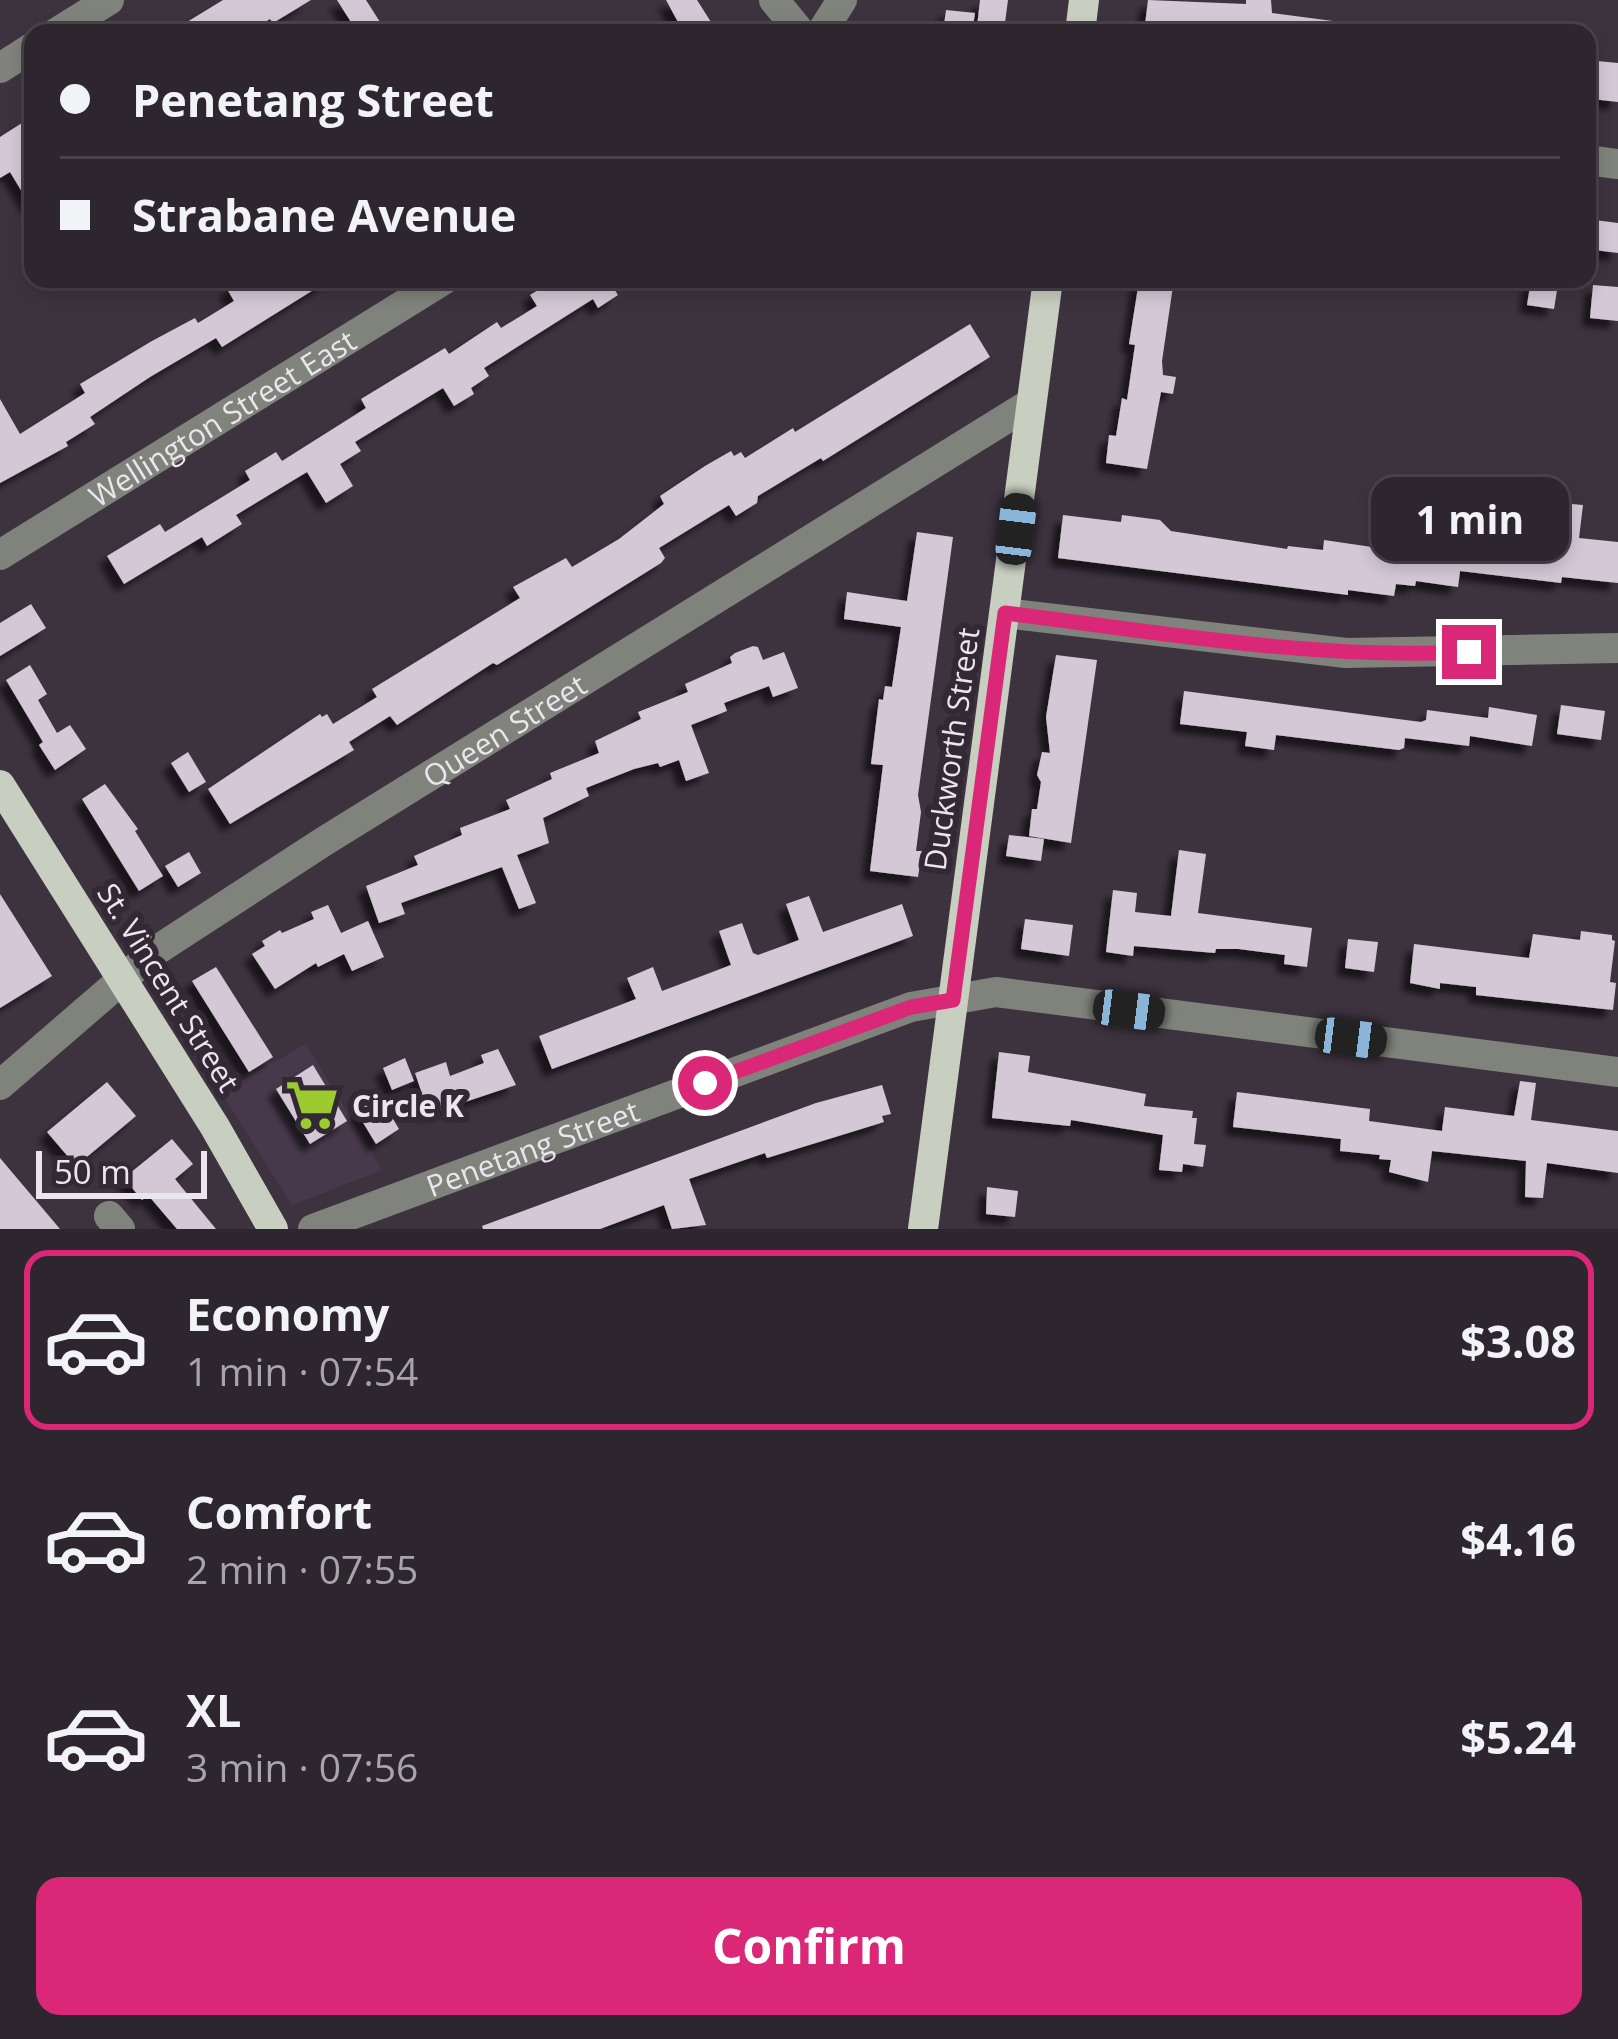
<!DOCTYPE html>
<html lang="en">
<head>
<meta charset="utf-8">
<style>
  body { margin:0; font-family:"Open Sans",sans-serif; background:#362e37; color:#f1f3f6; height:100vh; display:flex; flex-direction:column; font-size:45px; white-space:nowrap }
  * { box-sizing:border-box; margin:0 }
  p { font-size:39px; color:#a7a5aa }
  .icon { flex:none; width:66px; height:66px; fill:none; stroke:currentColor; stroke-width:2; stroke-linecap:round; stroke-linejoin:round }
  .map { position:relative; height:1229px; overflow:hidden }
  .side { display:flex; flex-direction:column; background:#2e262f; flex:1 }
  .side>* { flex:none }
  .banner { position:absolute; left:24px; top:24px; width:1572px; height:264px; border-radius:24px; box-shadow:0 6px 18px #0003,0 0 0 3px #49434b; display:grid; align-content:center; height:264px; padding:0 36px; background:#2e262f }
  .scale { position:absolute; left:36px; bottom:30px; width:171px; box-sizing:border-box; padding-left:12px; border:6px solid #ebe5ed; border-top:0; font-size:33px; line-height:42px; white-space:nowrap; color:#ebe5ed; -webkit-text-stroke:9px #332935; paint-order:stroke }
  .end { position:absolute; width:54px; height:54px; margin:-27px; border:15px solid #db2777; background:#fff; box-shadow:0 0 0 6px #fff }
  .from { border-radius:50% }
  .bubble { position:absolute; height:84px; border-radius:24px; background:#2e262f; box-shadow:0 6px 18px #0003,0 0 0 3px #49434b; font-size:39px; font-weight:700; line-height:84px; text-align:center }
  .car { position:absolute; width:36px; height:72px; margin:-36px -18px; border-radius:15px; box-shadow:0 0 9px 3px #0007; background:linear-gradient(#222 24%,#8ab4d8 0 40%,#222 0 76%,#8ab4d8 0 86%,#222 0) }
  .banner b { display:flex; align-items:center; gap:42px; height:114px; font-size:45px }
  .banner b+b { border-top:3px solid #49434b }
  .banner i { width:30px; height:30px; background:#f1f3f6 }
  ul { padding:21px 0 0; list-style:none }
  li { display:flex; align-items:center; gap:36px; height:180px; margin:0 24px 18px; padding:0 12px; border:6px solid transparent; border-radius:24px }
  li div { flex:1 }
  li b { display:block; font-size:45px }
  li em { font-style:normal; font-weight:700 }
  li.selected { border-color:#db2777 }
  li>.icon { width:108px; height:108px; stroke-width:1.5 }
  .button { display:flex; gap:24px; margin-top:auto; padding:24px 36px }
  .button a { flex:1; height:138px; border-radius:24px; background:#db2777; color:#fff; font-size:48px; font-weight:700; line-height:138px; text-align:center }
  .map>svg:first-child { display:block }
  .built { fill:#47394b }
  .building { fill:#d4c8d7; filter:url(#shadow) }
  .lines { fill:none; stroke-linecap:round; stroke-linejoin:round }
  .minor { stroke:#80837c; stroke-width:30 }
  .major { stroke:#c8cec0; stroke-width:30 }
  .route { stroke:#db2777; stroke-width:15 }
  .labels { text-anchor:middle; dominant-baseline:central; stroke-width:12; stroke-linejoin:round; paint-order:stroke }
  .street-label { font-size:30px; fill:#ebe5ed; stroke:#332935 }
  .poi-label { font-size:30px; font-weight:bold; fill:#ebe5ed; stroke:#332935; text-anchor:start }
</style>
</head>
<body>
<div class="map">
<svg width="1618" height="1229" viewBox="0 0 1618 1229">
  <defs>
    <filter id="shadow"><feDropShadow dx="-8" dy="8" stdDeviation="3" flood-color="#0009"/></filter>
  </defs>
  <rect width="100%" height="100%" fill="#3d333f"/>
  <path class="built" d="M306,1044L382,1170L292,1205L221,1092Z"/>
  <path class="building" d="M223,0H311L273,23L270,19L247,33H169Z
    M337,0H366L380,22L358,33Z
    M666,0H697L718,33H684Z
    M980,0H1008L1004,30L977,27Z
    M1148,0L1246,4V0H1271L1272,13L1333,21V33H1144Z
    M946,10L975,13L972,33H943Z
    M1597,61L1618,63V102L1592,99Z
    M33,116V210L10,172L0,178V137Z
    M1587,219L1618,223V253L1587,249Z
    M242,279H331L222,347L216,338L150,377L90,417L95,424L66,442L68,446L0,483V399L20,434L85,393L80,384L152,341L195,318L198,323L234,301L227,289Z
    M556,279H626L613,287L618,295L598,308L593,299L484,368L489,376L471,388L474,394L454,406L443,388L355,442L361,451L340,464L353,486L326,503L307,472L236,515L242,524L207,546L202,537L124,584L107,556L160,524L165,532L250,480L245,471L276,452L282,461L366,408L361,399L445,348L449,354L497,322L501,328L537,306L530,295Z
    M1531,280L1558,284L1554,309L1527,305Z
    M1139,281L1173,286L1162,361L1163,375L1176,377L1173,394L1161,392L1147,469L1106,463L1109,435L1116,436L1122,398L1127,400L1135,345L1129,344Z
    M1593,285L1618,287V321L1590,318Z
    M970,324L990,357L823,461L821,458L758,496L757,503L736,516L729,505L659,548L665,558L661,563L497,665L493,663L397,725L390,716L349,742L354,750L230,824L208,789L320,714L322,717L327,714L333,724L377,697L372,689L520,598L513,587L566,558L572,567L619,539L664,504L660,496L705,466L731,451L734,456L741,452L745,458L793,428L795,432Z
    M1561,503L1583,505L1579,538L1618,542V583L1562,577L1561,583L1460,571L1458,587L1416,581L1415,586L1396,584L1394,596L1348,590V595L1058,558L1063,515L1121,522L1122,515L1160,520L1171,531L1287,549L1288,546L1323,550L1324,540L1372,547V541L1426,547L1430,506L1455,509L1453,527L1556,541Z
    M917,532L953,537L918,795L921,812L916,851H922L918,877L870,871L883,765L871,764L879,699L883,700L885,686L892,687L901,627L844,619L847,592L907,601Z
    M31,604L46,628L0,656V623Z
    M753,646L758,647L763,660L784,652L798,688L773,697L769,686L724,703L727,711L691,725L709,773L686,781L679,760L660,767L658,763L634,769L586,788L589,796L543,818L549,843L517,855L536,903L519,909L502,867L401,903L405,914L379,923L366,886L418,865L414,856L462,835L460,828L510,809L506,800L552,779L550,773L599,753L595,741L641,719L638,712L688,692L685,684L732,663L730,657L735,653Z
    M1056,655L1097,660L1071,843L1029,836L1032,809H1037L1041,782L1037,775L1042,752L1050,753L1046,717Z
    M30,665L47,694L38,700L57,733L70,725L86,749L55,770L39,745L43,742L6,680Z
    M1184,691L1421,722L1426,720L1427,710L1488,718L1489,707L1537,715L1532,746L1470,736L1469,746L1405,738L1404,748L1399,750L1276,735L1274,750L1245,746L1247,732L1180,724Z
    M1561,705L1605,711L1601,740L1557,734Z
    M188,752L206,782L189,792L171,763Z
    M105,784L138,829L135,831L163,876L139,891L82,799Z
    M1009,835L1044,839L1041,861L1006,856Z
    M1179,850L1206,854L1198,913L1312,928L1307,967L1284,964L1285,955L1239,949H1216L1215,953L1134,946L1133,956L1106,952L1113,890L1137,893L1135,912L1171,916Z
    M189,852L201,873L178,887L165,866Z
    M0,894L52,976L0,1008Z
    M809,896L823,932L902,904L913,936L552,1069L539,1036L636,999L627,978L653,967L662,991L731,965L719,931L742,923L753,953L758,955L799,940L786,904Z
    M328,905L341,933L368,921L384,957L352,971L344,954L318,967L316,963L275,989L252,954L265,946L262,941L280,930L282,933L314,919L311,912Z
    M1025,919L1073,925L1069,956L1021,949Z
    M1581,931L1612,935V940L1615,941L1610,982L1616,983L1613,1010L1476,995V987L1440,983V989L1410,983L1414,944L1529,958L1533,934L1580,940Z
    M1348,939L1378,942L1374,972L1345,968Z
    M216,967L273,1057L249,1072L192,981Z
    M498,1049L516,1085L429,1114L415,1073L446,1062L450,1076L484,1063L481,1055Z
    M999,1052L1030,1056L1028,1072L1146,1094L1144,1106L1193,1111L1192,1118H1197L1194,1144L1206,1145L1203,1167L1183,1164L1182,1172L1159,1170L1163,1135L1071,1120L1070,1126L992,1118Z
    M405,1058L414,1081L392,1090L383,1068Z
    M313,1065L347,1121L310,1144L276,1089Z
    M1520,1081L1536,1083L1531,1120L1618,1131V1173L1547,1163L1543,1198L1525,1197L1526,1161L1432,1151L1428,1182L1389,1172L1391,1160L1379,1159L1380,1155L1340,1151L1341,1139L1233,1127L1237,1092L1370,1109L1369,1121L1442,1131L1445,1107L1514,1116Z
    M107,1082L136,1116L76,1166L47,1132Z
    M882,1085L891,1114L882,1116L884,1122L767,1158L765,1153L689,1179L706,1225L672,1229L664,1205L600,1229H483L482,1226L816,1103Z
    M380,1097L399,1129L376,1144L356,1111Z
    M172,1139L193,1164L175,1179L216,1229H177L148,1195L142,1200L124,1178Z
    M0,1158L60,1229H0Z
    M987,1187L1018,1191L1015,1217L986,1214Z"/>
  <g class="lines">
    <g class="minor">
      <path d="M774,0L801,33"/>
      <path d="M56,33L109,0"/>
      <path d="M821,33L842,0"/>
      <path d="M0,68L33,47"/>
      <path d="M1587,160L1618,164"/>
      <path id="s1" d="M0,555L445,279"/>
      <path d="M1005,613L1346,653L1618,648"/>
      <path id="s2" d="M0,1085L154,952L323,842L1031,403"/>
      <path d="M109,1216L120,1229"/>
      <path id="s3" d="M313,1229L911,1007L996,992L1618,1072"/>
    </g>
    <path class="major" d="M1080,33L1084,0
      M0,785L215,1127L273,1229
      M923,1229L1048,279"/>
  </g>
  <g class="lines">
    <path class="route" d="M705,1083L911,1007L953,1000L1005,613C1159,632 1314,660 1469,652"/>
  </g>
  <defs>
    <g id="supermarket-bare" transform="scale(4.14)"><path d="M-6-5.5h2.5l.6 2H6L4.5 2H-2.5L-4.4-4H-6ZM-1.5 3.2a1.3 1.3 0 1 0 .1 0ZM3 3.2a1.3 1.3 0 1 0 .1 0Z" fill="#9dca30" stroke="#332935" stroke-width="2.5" paint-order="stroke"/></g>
  </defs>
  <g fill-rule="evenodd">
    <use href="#supermarket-bare" x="312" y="1105"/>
  </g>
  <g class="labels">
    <g class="street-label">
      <text stroke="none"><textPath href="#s1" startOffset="261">Wellington Street East</textPath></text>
      <text stroke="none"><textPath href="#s2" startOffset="618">Queen Street</textPath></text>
      <text transform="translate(951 749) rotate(-82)">Duckworth Street</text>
      <text transform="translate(169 987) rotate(58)">St. Vincent Street</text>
      <text stroke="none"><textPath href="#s3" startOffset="234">Penetang Street</textPath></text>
    </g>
    <g class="poi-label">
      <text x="352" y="1105">Circle K</text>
    </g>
  </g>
</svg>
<div class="scale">50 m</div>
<i class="end from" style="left:705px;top:1083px"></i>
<i class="end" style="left:1469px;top:652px"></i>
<div class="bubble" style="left:1371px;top:477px;width:198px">1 min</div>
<i class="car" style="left:1016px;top:529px;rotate:7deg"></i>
<i class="car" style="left:1129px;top:1010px;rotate:97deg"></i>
<i class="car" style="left:1351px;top:1038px;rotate:97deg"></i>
<div class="banner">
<b><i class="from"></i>Penetang Street</b>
<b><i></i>Strabane Avenue</b>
</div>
</div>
<section class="side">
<ul>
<li class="selected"><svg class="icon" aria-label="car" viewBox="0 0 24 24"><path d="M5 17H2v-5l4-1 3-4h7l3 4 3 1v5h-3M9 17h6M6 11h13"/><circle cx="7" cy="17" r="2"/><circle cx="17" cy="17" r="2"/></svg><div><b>Economy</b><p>1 min · 07:54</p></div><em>$3.08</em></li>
<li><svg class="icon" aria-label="car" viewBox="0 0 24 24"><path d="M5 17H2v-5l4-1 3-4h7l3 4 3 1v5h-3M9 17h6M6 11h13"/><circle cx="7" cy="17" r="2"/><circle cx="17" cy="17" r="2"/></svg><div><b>Comfort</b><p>2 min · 07:55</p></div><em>$4.16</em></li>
<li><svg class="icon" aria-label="car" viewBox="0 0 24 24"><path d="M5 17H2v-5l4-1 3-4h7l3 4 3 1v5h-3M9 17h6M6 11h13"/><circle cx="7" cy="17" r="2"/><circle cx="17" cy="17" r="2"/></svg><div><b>XL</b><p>3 min · 07:56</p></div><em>$5.24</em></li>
</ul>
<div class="button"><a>Confirm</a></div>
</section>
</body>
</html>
